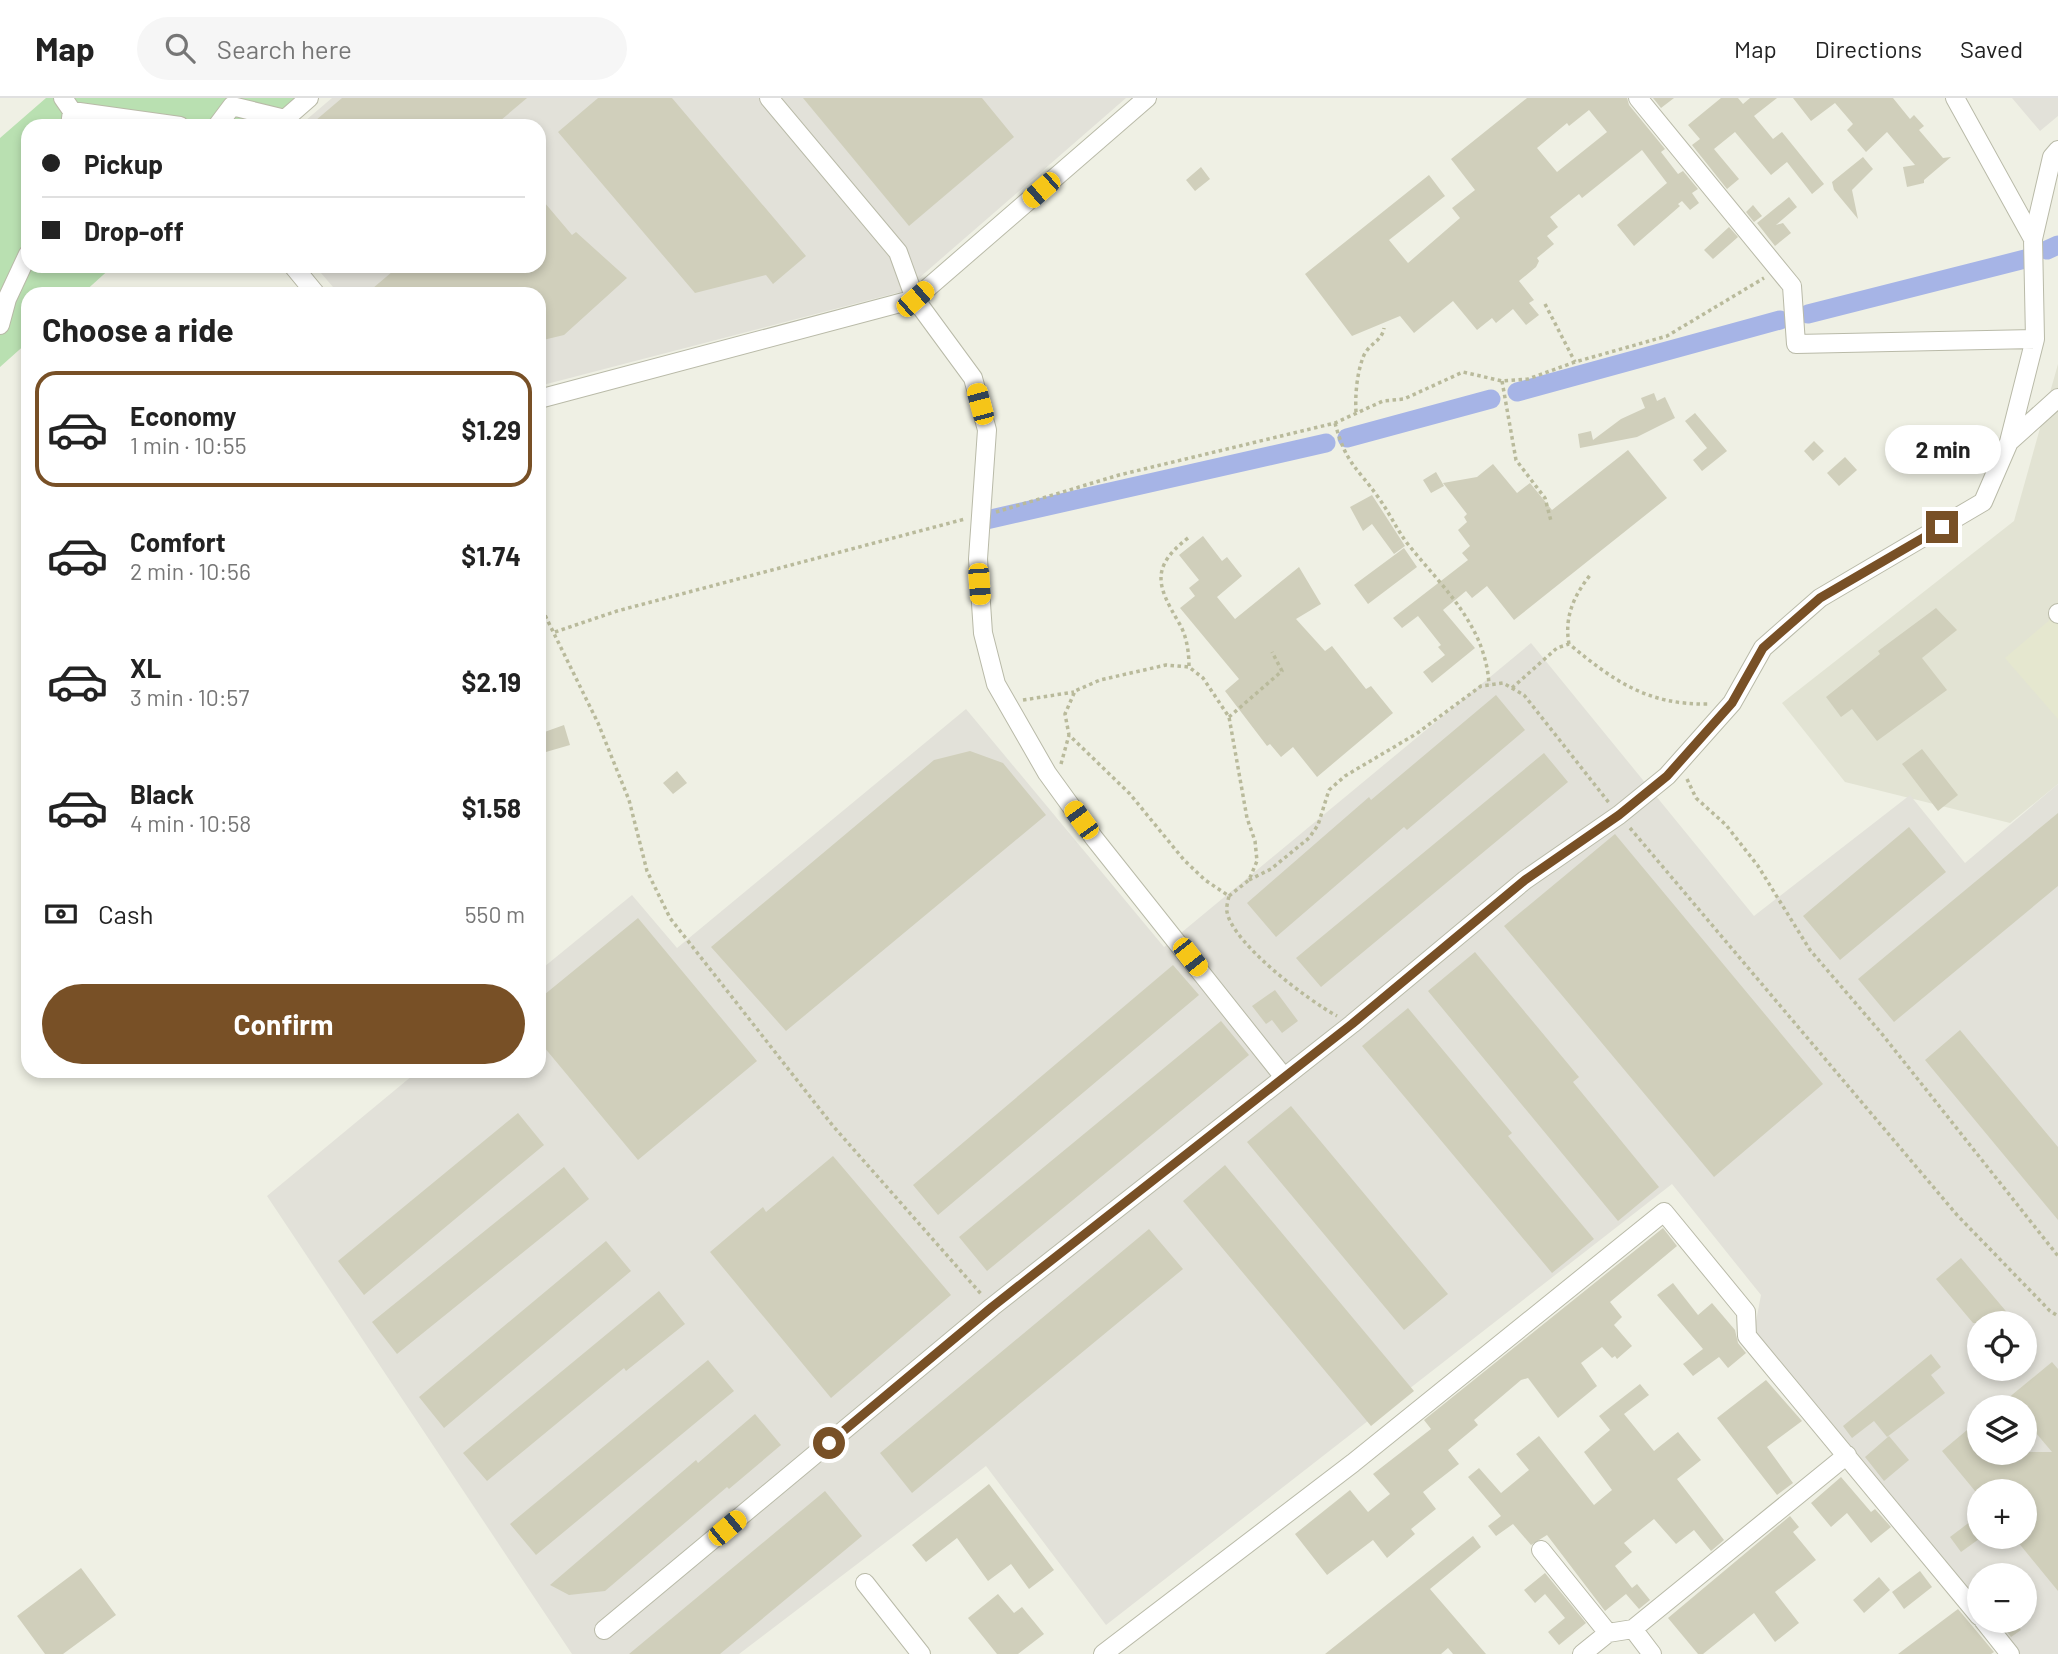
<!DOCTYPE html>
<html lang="en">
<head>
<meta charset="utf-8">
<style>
  body { margin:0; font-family:Barlow,sans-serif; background:#f6f6f6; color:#222; height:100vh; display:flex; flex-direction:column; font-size:26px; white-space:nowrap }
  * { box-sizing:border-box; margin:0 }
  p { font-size:23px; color:#767676 }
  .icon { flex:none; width:38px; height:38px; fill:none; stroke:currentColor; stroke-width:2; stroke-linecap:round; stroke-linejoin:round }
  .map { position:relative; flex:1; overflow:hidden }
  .details { position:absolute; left:21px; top:189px; width:525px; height:791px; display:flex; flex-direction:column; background:#fff; border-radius:21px; box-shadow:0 4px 10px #0003 }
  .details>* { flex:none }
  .hud { position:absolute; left:21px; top:21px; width:525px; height:154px; border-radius:21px; box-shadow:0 4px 10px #0003; display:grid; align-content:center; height:154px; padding:0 21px; background:#fff }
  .fabs { position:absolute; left:1967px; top:1213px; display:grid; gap:14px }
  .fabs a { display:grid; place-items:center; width:70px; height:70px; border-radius:50%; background:#fff; box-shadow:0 4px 10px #0003; font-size:35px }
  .end { position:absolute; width:32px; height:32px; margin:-16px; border:9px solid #785026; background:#fff; box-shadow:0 0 0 4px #fff }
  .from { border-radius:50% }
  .bubble { position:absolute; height:49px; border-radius:24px; background:#fff; box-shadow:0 4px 10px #0003; font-size:23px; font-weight:700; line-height:49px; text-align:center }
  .car { position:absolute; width:21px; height:42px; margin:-21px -10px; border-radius:9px; box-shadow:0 0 5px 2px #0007; background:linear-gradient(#f5c518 24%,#345 0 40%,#f5c518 0 76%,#345 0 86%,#f5c518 0) }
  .hud b { display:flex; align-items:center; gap:24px; height:66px; font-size:26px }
  .hud b+b { border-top:2px solid #e0e0e0 }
  .hud i { width:18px; height:18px; background:#222 }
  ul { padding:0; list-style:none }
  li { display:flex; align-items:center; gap:21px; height:116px; margin:0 14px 10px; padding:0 7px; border:4px solid transparent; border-radius:21px }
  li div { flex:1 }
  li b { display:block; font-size:26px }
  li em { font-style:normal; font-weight:700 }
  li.current { border-color:#785026 }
  li>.icon { width:63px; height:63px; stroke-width:1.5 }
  h2 { padding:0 21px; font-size:32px; line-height:84px }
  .pay { display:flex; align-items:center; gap:18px; height:77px; padding:0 21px; font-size:26px }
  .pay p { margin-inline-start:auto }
  .cta { display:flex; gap:14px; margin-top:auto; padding:14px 21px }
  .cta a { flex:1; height:80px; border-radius:42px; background:#785026; color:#fff; font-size:28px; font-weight:700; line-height:80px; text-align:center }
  header { display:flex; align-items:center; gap:42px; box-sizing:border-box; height:98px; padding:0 35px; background:#fff; border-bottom:2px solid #e0e0e0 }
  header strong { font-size:33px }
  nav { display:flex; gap:38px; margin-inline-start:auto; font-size:24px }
  .search { width:490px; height:63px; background:#f6f6f6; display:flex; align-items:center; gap:18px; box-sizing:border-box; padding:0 24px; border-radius:38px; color:#767676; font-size:26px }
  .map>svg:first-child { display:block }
  .residential { fill:#e2e3d3 }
  .industrial { fill:#e2e1d9; fill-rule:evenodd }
  .education { fill:#e5e7cf }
  .green { fill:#b9e0b1 }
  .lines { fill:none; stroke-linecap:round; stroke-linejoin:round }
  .canal { stroke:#a6b4e6; stroke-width:19 }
  .building { fill:#d0cfbb; fill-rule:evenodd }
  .street-casing { stroke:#b9baa8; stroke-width:20 }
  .path { stroke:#b9ba9b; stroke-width:3.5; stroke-dasharray:3.5 3.5; stroke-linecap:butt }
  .street { stroke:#fff; stroke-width:18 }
  .route { stroke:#785026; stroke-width:9 }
</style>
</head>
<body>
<header>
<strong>Map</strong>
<div class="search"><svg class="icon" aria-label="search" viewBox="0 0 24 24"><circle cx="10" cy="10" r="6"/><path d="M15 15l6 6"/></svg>Search here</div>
<nav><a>Map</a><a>Directions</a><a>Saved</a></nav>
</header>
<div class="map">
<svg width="2058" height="1556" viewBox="0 0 2058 1556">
  <rect width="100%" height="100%" fill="#eff0e4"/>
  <path class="residential" d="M2058,266V686L2010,725L1845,684L1782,605L2014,423Z"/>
  <path class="industrial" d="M332,0H1126L904,193L539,288V196H339L315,168H539V28H299Z
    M2012,0H2058V18L2040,33Z
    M1531,545L1754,818L1910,697L1965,765L2058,686V1556H2016L1988,1523L2025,1522V1477H1979V1512L1753,1239L1761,1197L1672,1086L1106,1527L986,1368L739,1556H572L267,1098L418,973H539V873L632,797L677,850L966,611L1164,849ZM1979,1225H2025V1270H1979ZM1979,1309H2025V1354H1979ZM1979,1393H2025V1438H1979Z"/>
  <path class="education" d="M2052,520L2058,527V621L2005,560Z"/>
  <path class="green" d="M46,0H302L270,28H28V168H113L82,196H28V244L0,269V40Z"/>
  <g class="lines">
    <path class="canal" d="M2047,152L2058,147
      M1808,216L2025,161
      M1517,294L1780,222
      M1347,340L1491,301
      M982,423L1326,345"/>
  </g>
  <path class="building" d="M342,0H527L494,28H309Z
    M598,0H672L806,158L773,186L766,177L695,195L558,34Z
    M803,0H982L1014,39L909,128Z
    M1527,0H1627L1629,7L1665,51L1661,54L1678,76L1683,73L1698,91L1692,95L1699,105L1690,112L1682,103L1678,106L1680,108L1634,148L1617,127L1667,85L1642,52L1582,100L1579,96L1550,119L1558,129L1547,138L1554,146L1537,160L1539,163L1536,169L1519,183L1534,202L1529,205L1539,217L1526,227L1513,211L1496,225L1492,220L1477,232L1453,203L1414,235L1400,218L1352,238L1305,176L1429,77L1445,98L1389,142L1408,165L1460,120L1452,110L1475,92L1451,61ZM1589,12L1607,34L1557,74L1537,50L1567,25L1569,28Z
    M1653,0H1674L1661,10Z
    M1721,0H1738L1743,6L1750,0H1777L1754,18L1773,41L1782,34L1824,86L1812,96L1787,64L1771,77L1735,34L1714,51L1739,81L1727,91L1692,47L1700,41L1688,27Z
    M1793,0H1893L1910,21L1914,17L1924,28L1919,32L1943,60L1951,59L1924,82V85L1907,89L1903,69L1915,67L1887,34L1866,54L1847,32L1853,26L1835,5L1811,23Z
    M1863,59L1873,71L1852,92L1858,121L1834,92L1832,84Z
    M1201,69L1210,81L1195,93L1186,82Z
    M539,98L572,137L576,134L627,180L564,237L539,243V196H366L399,168H539Z
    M1789,99L1797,109L1776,127L1783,125L1791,135L1775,148L1757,125Z
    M1753,107L1762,118L1754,124L1746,114Z
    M1729,129L1738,139L1713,161L1704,152Z
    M1654,295L1657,303L1665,299L1675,320L1637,339L1580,350L1578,336L1591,333L1593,342L1621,321L1645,310L1641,300Z
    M1695,315L1727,353L1702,373L1693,362L1707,350L1685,323Z
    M1814,343L1824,353L1813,363L1804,353Z
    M1628,352L1667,400L1514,522L1487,488L1472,500L1466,493L1443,512L1475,550L1432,585L1423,574L1445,557L1438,549L1441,547L1418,518L1402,530L1393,520L1468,462L1462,455L1470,448L1458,432L1467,424L1464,419L1467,416L1443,385L1477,379L1493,366L1517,395L1530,385L1552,412Z
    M1845,359L1857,372L1839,388L1827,375Z
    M1436,374L1444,388L1431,395L1423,382Z
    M1372,397L1405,448L1394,456L1372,426L1363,433L1350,409Z
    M1203,438L1222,463L1227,459L1242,478L1217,499L1235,521L1299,469L1321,506L1296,521L1325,553L1332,548L1366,591L1371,588L1393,615L1317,679L1293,649L1281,659L1270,646L1267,648L1225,593L1239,581L1180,510L1195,498L1189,490L1199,482L1179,457Z
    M1404,450L1417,469L1368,506L1354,487Z
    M1936,510L1957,532L1922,560L1947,592L1877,643L1852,611L1841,619L1826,599L1880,556L1878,553Z
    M1496,597L1525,632L1407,732L1404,729L1276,839L1247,805L1369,699L1371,702Z
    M564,627L570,647L539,656V636Z
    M1922,651L1958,697L1938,713L1902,666Z
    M970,653L1003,665L1046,717L786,933L711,849L934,662Z
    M1544,655L1568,684L1321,889L1296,860Z
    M677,673L687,685L673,696L663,685Z
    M2058,715V788L1894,924L1858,881Z
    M1909,729L1946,774L1840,862L1803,818Z
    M1615,736L1823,986L1714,1079L1504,828Z
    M638,820L757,963L638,1062L539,943V901Z
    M1475,854L1579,979L1573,984L1659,1089L1618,1123L1428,893Z
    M1173,867L1199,897L938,1117L913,1087Z
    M1275,892L1298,923L1282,935L1272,922L1266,926L1252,908Z
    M1408,910L1512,1035L1508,1038L1594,1141L1552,1175L1362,948Z
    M1221,923L1249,957L987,1173L959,1139Z
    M1960,932L2058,1049V1122L1925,962Z
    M1291,1008L1448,1196L1404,1232L1247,1044Z
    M518,1015L544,1047L364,1197L338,1163Z
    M833,1058L951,1197L831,1300L710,1154L763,1109L766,1114Z
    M1225,1067L1414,1293L1371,1328L1183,1103Z
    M564,1069L589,1101L397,1256L372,1224Z
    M1663,1130L1677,1148L1610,1204L1622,1219L1614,1227L1632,1248L1617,1261L1615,1258L1612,1260L1602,1249L1581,1265L1597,1288L1558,1320L1528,1280L1521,1282L1474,1322L1478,1327L1448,1352L1459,1366L1423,1394L1436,1411L1411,1431L1415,1436L1387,1460L1373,1442L1327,1477L1295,1436L1350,1392L1368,1414L1390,1396L1373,1376L1431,1331L1424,1322Z
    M1149,1131L1183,1171L912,1395L880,1355Z
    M606,1143L631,1173L444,1330L419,1299Z
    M1961,1160L2016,1225H1973L1936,1181Z
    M1673,1185L1698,1217L1712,1205L1735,1232L1738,1245L1746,1255L1728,1270L1719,1259L1693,1278L1683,1266L1703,1251L1657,1197Z
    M659,1193L685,1226L626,1273L624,1270L487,1383L463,1355Z
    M1931,1256L1941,1269L1931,1277L1945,1295L1887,1339L1874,1323L1852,1340L1843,1328Z
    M708,1262L734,1293L536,1457L510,1426Z
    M2052,1264L2058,1271V1493L2013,1438H2025V1393H1975L1942,1353L1979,1322V1354H2052L2025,1322V1309H2014L2007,1301Z
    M1766,1282L1802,1323L1767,1349L1793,1385L1777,1397L1717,1320Z
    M1640,1286L1649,1297L1624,1316L1654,1353L1678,1334L1701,1362L1677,1381L1724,1442L1711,1453L1694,1432L1676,1446L1654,1421L1624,1445L1632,1454L1615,1468L1632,1490L1637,1486L1650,1502L1639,1511L1626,1496L1605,1513L1547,1437L1531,1447L1513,1426L1496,1438L1488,1428L1501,1418L1468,1379L1479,1370L1501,1395L1529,1372L1516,1356L1539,1338L1594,1407L1612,1392L1584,1354L1610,1332L1599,1318Z
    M755,1316L781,1347L729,1391L727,1389L605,1493L569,1497L550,1487L696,1362L698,1365Z
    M1889,1338L1909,1362L1884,1383L1865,1359Z
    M1841,1379L1871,1414L1875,1411L1891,1429L1871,1445L1847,1415L1831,1429L1811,1405Z
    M989,1386L1054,1472L1029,1491L1011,1466L988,1483L957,1440L926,1464L912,1447Z
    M825,1393L862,1438L720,1556H629Z
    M1979,1417V1441L1961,1454L1950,1439Z
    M1790,1418L1799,1429L1793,1434L1816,1462L1775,1494L1799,1525L1775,1544L1754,1515L1703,1556H1698L1668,1520Z
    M1473,1438L1481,1449L1430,1491L1486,1556H1453L1448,1550L1441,1556H1325Z
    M81,1470L116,1517L63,1556H45L17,1518Z
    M1920,1473L1932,1489L1904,1511L1892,1494Z
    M1545,1475L1586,1525L1559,1547L1548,1534L1565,1520L1545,1496L1535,1505L1524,1492Z
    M1879,1479L1890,1492L1864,1515L1853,1502Z
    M998,1496L1014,1515L1022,1509L1044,1536L1018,1556H997L968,1520Z
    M1958,1511L1994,1554L1991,1556H1898Z
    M1998,1522H2013L2021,1532L2011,1539Z"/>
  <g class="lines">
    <g class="street-casing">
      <path id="street" d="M63,0L72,13L70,28
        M769,0L898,154L915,201L973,280L987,332L978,461L983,535L996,586L1047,675L1094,740L1283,978
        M1638,0L1792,188L1796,246L2035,241
        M1955,0L2033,141
        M72,13L180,28
        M217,28L232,8L285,21
        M277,28L309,0
        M293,168L316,196
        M0,227L7,201L28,156
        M539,301L915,201L1147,0
        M2009,344L2058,300
        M2058,515V516
        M1541,1452L1608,1535L1633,1531L1652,1556
        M865,1485L921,1556
        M1983,1522L2010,1556
        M1633,1531L1847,1357
        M604,1532L992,1209L1352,926L1525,782L1619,717L1667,678L1732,605L1763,550L1820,500L1983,404L2009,344L2035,241L2033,141L2052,59L2058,52
        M1103,1556L1353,1365L1664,1114L1746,1214L1747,1238L1979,1518
        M1582,1556L1608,1535"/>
    </g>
    <path class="path" d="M1545,206L1575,264
      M1502,283L1516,362L1545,400L1551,423
      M1356,314C1355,296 1357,274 1364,257C1370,245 1382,243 1384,230
      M1335,325C1346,366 1356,368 1378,399C1389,414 1396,430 1407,445C1442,489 1486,527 1489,587
      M996,414L1119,377L1335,325L1383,303L1404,301L1463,274L1502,283L1528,281L1575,264L1667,238L1764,180
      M1188,440C1149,470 1158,489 1179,525C1187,538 1189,555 1189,569
      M539,505L598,625L629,702L647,773L670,820L833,1028L982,1197
      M555,534L617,513L965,421
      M1569,546C1564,519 1574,497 1591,476
      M1512,590L1557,550L1569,546C1614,583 1647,607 1708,606
      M1023,602L1074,594
      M1229,619L1282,573L1272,554
      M1061,666L1069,637
      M1687,681L1696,700L1726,727L1758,768L1810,852L1882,936L2058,1158
      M1630,730L1957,1117L2050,1213L2058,1218
      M1249,782L1271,771L1309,740L1318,727L1329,692L1345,678L1416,636L1481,588L1503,585L1524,597L1610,706
      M1229,798L1249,782L1257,763L1255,743L1247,720L1229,619L1203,580L1189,569L1166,567L1100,582L1075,593L1065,616L1069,637L1130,696L1184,762L1205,782L1229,798C1228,803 1226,809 1227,814C1233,846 1309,903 1337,918"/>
    <use href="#street" class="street"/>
  </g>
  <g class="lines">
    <path class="route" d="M829,1345L992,1209L1352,926L1525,782L1619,717L1667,678L1732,605L1763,550L1820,500L1942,429"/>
  </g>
</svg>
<div class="fabs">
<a><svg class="icon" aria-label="locate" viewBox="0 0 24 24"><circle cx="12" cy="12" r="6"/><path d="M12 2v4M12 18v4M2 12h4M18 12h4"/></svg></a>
<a><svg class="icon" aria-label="layers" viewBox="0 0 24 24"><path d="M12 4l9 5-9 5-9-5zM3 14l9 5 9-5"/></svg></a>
<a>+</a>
<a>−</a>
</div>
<i class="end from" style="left:829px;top:1345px"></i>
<i class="end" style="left:1942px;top:429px"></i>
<div class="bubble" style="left:1885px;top:327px;width:116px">2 min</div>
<i class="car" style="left:1041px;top:92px;rotate:229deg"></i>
<i class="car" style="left:915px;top:201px;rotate:49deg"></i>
<i class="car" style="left:980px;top:306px;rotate:345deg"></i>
<i class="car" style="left:979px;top:486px;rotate:176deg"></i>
<i class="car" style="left:1081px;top:722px;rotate:324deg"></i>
<i class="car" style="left:1190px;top:859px;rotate:142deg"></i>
<i class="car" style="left:727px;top:1430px;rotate:50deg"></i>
<div class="hud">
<b><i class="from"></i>Pickup</b>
<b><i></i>Drop-off</b>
</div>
<section class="details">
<h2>Choose a ride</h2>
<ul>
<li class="current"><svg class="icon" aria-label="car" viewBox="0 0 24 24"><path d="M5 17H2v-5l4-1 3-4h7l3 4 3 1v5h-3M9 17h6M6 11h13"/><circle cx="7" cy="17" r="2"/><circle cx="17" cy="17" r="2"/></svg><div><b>Economy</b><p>1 min · 10:55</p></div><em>$1.29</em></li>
<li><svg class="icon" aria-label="car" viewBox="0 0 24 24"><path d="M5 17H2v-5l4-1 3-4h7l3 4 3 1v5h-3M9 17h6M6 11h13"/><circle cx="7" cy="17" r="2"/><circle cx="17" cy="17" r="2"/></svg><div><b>Comfort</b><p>2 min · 10:56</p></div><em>$1.74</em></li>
<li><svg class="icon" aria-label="car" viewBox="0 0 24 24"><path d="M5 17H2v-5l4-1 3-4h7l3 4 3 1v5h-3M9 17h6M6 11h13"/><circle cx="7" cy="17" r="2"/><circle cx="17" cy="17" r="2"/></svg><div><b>XL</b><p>3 min · 10:57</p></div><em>$2.19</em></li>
<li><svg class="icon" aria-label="car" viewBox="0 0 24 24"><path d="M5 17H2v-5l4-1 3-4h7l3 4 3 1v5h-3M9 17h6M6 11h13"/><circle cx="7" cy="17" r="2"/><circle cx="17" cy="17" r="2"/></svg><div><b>Black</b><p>4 min · 10:58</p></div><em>$1.58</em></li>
</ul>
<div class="pay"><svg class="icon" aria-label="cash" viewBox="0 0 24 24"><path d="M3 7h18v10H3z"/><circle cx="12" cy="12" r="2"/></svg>Cash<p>550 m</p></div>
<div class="cta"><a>Confirm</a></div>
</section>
</div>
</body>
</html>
